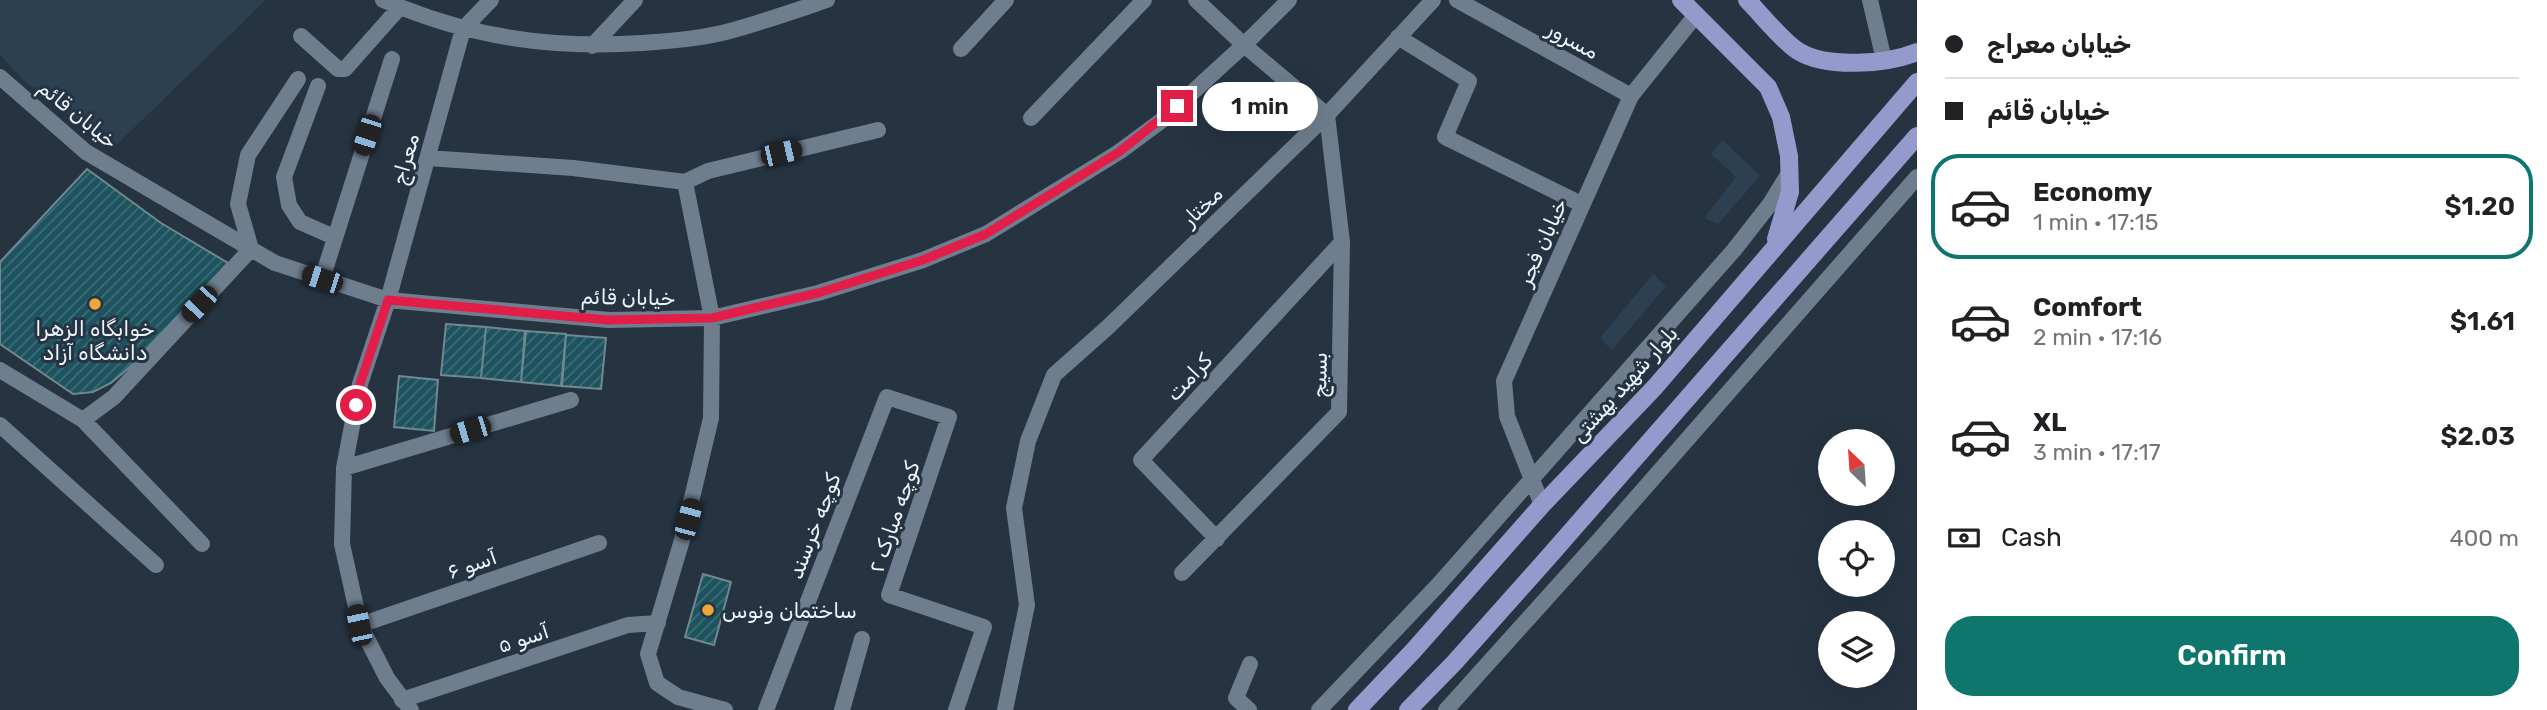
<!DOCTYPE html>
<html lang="en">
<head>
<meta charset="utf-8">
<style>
  body { margin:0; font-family:Rubik,"Noto Sans Arabic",sans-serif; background:#f6f6f6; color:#202124; height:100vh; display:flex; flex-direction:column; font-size:26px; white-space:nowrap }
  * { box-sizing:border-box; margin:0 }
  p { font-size:23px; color:#757577 }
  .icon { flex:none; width:38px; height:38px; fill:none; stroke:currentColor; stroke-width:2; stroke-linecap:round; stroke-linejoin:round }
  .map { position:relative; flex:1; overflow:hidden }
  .drawer { display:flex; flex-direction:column; background:#fff; width:630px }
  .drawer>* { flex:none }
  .hud { display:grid; align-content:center; height:154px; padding:0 28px; background:#fff }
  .needle { width:46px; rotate:335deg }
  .tools { position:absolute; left:1818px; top:429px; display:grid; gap:14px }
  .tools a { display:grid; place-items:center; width:77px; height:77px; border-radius:50%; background:#fff; box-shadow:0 7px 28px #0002; font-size:35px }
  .end { position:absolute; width:32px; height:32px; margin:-16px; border:9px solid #e11d48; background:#fff; box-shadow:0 0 0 4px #fff }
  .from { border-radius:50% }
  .bubble { position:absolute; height:49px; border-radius:24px; background:#fff; box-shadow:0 7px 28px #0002; font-size:23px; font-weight:600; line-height:49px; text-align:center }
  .car { position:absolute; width:21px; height:42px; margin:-21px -10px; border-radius:9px; box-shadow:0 0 5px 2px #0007; background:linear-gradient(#222 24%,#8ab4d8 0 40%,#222 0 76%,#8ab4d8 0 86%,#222 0) }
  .hud b { display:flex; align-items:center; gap:24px; height:66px; font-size:26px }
  .hud b+b { border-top:2px solid #e0e0e0 }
  .hud i { width:18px; height:18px; background:#202124 }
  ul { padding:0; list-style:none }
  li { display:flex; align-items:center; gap:21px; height:105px; margin:0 14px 10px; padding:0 14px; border:4px solid transparent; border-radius:28px }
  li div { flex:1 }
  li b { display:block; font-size:26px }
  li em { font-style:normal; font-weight:600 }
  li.on { border-color:#0f766e }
  li>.icon { width:63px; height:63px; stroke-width:1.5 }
  .pay { display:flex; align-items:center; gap:18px; height:77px; padding:0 28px; font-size:26px }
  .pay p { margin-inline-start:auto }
  .primary-button { display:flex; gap:14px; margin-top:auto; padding:14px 28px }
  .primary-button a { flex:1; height:80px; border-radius:28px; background:#0f766e; color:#fff; font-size:28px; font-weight:600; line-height:80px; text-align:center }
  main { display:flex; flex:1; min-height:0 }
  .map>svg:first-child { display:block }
  .built { fill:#2d4052 }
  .building { fill:url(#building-hatch); stroke:#708990; stroke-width:2 }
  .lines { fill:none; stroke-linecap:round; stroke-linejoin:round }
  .minor { stroke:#6f7e8e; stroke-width:16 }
  .major { stroke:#949acc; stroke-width:18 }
  .route { stroke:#e11d48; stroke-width:9 }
  .poi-dot { fill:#eda83b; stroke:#263341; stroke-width:2.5 }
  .labels { text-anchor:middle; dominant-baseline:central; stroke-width:6; stroke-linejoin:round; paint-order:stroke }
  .street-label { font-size:21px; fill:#edf6ff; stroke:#263341 }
  .poi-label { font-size:21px; fill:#edf6ff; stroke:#263341 }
</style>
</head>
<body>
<main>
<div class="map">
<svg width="1917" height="710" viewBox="0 0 1917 710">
  <defs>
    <pattern id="building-hatch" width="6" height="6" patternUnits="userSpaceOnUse" patternTransform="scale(1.75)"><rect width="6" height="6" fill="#1d535f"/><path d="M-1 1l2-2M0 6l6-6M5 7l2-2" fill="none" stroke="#3e6c77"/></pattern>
  </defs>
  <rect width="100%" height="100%" fill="#263341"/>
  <path class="built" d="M0,0H266L112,149L22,79L0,54Z
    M1723,140L1760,176L1718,224L1704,218L1736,177L1711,154Z
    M1653,274L1666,286L1612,350L1600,338Z"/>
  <path class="building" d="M87,169L161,223L228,263L130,367L111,383L93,392L73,394L0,344V262Z
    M446,324L486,327L481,378L441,375Z
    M486,327L525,331L521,382L481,378Z
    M526,331L566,334L561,386L521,382Z
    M566,335L606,338L601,389L562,386Z
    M399,376L438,380L434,431L394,427Z
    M703,574L731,582L714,645L685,637Z"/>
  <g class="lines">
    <path class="minor" d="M383,0C469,37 548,49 642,43C670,41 698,39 726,32C760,23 794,11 827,0
      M1196,0L1244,45L1327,115
      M1457,0L1631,96
      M1870,0L1884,60
      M301,36L338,69H345L400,7
      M1398,37L1469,81L1445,137L1581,204
      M592,46L635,0
      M961,49L1006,0
      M0,77L86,152L275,263L388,300L609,320L712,318L818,293L923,260L986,234L1119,152L1161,121L1244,45L1289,0
      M318,86L284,177L289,205L300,222L334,237
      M1031,118L1144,0
      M428,158L573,168L685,182
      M685,182L712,318L711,418L682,540L648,654L657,683L678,697L725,710
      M685,182L708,171L878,130
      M322,279L392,59
      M0,370L83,420L114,397L251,249L238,204L248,155L298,79
      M83,420L202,544
      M0,425L156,565
      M344,468L571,400
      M1542,505L1507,416L1504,381L1631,96L1696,15
      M1217,539L1141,460L1342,242
      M1182,573L1339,412L1342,242L1327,115
      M360,625L599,543
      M402,700L628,625L658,623
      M411,710L387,678L360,625L342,544L344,468L360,384L388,300L463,29L491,0
      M766,710L887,397L949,417L889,595L984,627L956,710
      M842,710L862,639
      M1005,710L1027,605L1014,508L1028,441L1054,375L1108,327L1327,115L1433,0
      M1249,710L1236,698L1250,664
      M1319,710L1439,584L1734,250L1770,204L1789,173
      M1446,710L1600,539L1917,177"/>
    <path class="major" d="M1681,0L1768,87L1781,117L1789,156L1790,192L1776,239
      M1747,0C1761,14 1783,42 1798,51C1827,69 1887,64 1917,52
      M1357,710L1414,650L1542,505L1655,387L1917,82
      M1408,710L1454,663L1545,561L1917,136"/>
  </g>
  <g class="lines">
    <path class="route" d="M356,405L360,384L388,300L608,320L712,318L818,293L923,260L986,234L1119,152L1177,106"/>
  </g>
  <g class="poi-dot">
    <circle cx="95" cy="304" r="7"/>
    <circle cx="708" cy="610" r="7"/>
  </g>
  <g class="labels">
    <g class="street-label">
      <text transform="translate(1573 40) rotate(29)">مسرور</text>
      <text transform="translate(78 114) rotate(39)">خیابان قائم</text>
      <text transform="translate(405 159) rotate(-74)">معراج</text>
      <text transform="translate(1202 206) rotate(-44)">مختار</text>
      <text transform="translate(1542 242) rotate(-66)">خیابان فجر</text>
      <text transform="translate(628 297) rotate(1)">خیابان قائم</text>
      <text transform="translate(1319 375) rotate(-89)">بسیج</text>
      <text transform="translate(1189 377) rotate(-47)">کرامت</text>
      <text transform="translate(1624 384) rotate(-48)">بلوار شهید بهشتی</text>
      <text transform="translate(894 517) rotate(-71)">کوچه مبارک ۲</text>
      <text transform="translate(814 526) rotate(-69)">کوچه خرسند</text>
      <text transform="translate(472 564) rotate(-19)">آسو ۶</text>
      <text transform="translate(523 638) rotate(-18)">آسو ۵</text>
    </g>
    <g class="poi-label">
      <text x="95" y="328">خوابگاه الزهرا<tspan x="95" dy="24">دانشگاه آزاد</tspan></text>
      <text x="722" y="610" text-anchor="start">ساختمان ونوس</text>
    </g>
  </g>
</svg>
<div class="tools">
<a><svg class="needle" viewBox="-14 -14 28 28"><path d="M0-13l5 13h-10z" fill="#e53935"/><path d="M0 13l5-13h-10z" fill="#757577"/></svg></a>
<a><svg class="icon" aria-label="locate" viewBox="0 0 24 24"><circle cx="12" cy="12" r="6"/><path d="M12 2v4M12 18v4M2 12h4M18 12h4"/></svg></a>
<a><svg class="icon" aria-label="layers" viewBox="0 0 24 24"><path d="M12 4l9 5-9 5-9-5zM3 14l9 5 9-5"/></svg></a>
</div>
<i class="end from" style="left:356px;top:405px"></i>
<i class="end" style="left:1177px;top:106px"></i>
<div class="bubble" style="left:1202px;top:82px;width:116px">1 min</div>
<i class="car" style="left:367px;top:135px;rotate:198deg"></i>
<i class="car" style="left:781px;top:153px;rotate:77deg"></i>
<i class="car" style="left:322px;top:279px;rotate:288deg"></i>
<i class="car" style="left:199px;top:304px;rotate:223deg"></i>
<i class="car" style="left:470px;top:430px;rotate:253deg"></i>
<i class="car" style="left:688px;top:519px;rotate:15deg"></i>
<i class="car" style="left:359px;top:625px;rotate:348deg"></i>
</div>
<section class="drawer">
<div class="hud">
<b><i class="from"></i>خیابان معراج</b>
<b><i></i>خیابان قائم</b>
</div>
<ul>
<li class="on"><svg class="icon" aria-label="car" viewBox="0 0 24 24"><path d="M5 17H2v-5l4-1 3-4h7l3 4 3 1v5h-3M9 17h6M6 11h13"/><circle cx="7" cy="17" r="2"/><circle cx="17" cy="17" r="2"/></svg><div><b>Economy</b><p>1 min · 17:15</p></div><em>$1.20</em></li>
<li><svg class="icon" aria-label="car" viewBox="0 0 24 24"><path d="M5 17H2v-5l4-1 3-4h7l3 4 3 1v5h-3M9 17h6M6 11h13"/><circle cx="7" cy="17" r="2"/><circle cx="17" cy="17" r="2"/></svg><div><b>Comfort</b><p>2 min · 17:16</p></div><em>$1.61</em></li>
<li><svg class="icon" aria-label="car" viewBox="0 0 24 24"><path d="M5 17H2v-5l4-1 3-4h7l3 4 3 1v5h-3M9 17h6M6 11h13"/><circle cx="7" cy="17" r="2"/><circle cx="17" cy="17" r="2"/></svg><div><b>XL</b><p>3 min · 17:17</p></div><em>$2.03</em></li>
</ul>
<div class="pay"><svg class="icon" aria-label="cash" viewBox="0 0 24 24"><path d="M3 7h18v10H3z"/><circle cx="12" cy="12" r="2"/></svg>Cash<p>400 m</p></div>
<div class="primary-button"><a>Confirm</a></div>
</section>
</main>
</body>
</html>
